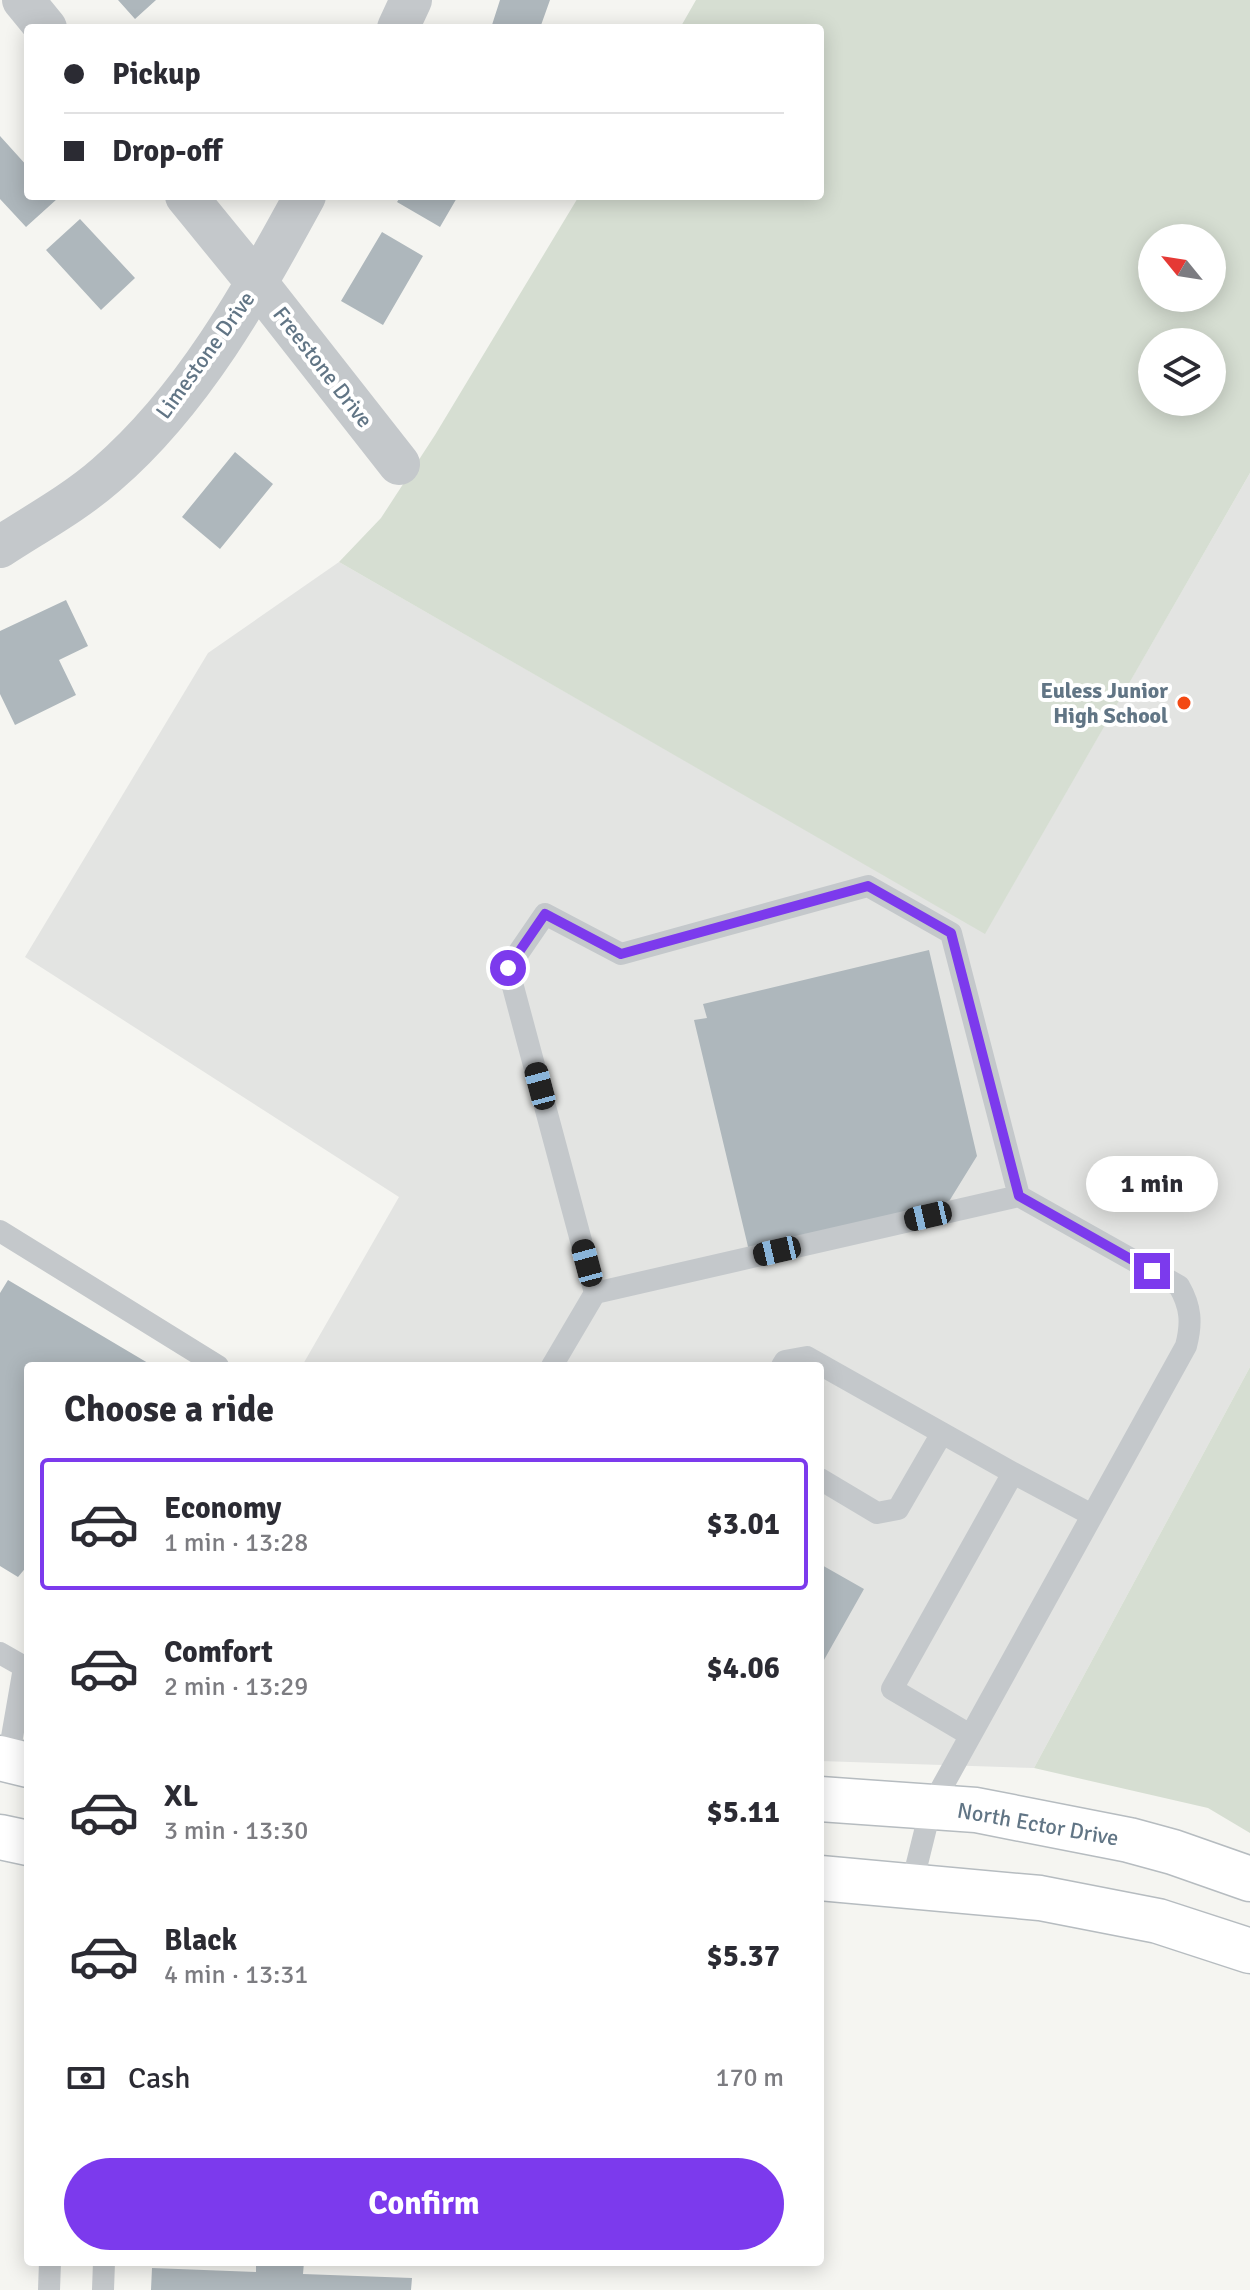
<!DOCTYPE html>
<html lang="en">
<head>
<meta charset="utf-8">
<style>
  body { margin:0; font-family:Signika,sans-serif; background:#f7f7f7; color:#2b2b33; height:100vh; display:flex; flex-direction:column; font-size:30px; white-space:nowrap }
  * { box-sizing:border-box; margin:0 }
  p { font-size:26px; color:#7c7c81 }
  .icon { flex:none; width:44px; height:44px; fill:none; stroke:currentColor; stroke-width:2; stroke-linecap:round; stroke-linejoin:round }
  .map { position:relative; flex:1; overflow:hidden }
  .panel { position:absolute; left:24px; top:1362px; width:800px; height:904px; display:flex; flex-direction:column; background:#fff; border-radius:8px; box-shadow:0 4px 20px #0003 }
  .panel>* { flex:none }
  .banner { position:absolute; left:24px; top:24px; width:800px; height:176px; border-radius:8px; box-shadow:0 4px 20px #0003; display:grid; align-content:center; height:176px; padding:0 40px; background:#fff }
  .needle { width:52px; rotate:300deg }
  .controls { position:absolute; left:1138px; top:224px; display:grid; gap:16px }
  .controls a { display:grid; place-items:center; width:88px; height:88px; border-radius:50%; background:#fff; box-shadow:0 4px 20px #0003; font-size:40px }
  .end { position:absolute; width:36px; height:36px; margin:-18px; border:10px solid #7c3aed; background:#fff; box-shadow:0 0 0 4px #fff }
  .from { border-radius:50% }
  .bubble { position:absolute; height:56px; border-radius:28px; background:#fff; box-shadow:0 4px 20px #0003; font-size:26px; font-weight:700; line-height:56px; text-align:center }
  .car { position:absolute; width:24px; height:48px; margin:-24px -12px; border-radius:10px; box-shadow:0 0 6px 2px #0007; background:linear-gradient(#222 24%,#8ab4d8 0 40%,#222 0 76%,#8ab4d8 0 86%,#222 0) }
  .banner b { display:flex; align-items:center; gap:28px; height:76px; font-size:30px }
  .banner b+b { border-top:2px solid #e1e1e2 }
  .banner i { width:20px; height:20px; background:#2b2b33 }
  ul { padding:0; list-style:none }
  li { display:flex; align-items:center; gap:24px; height:132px; margin:0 16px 12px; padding:0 24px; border:4px solid transparent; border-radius:8px }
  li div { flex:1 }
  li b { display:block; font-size:30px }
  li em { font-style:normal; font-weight:700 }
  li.selected { border-color:#7c3aed }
  li>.icon { width:72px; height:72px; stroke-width:1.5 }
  h2 { padding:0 40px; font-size:36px; line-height:96px }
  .pay { display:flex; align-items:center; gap:20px; height:88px; padding:0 40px; font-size:30px }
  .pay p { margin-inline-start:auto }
  .button { display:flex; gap:16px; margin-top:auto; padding:16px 40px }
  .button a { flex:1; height:92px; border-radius:48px; background:#7c3aed; color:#fff; font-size:32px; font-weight:700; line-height:92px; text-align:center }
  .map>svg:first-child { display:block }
  .built { fill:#e3e4e2 }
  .green { fill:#d6ded2; fill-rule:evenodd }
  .building { fill:#aeb7bc }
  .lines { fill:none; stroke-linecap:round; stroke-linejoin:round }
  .secondary-casing { stroke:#b6bcc0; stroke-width:47 }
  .lane { stroke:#c4c8cb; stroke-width:22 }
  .street { stroke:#c4c8cb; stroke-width:42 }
  .secondary { stroke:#fff; stroke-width:44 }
  .route { stroke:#7c3aed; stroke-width:10 }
  .poi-dot { fill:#f34913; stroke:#fff; stroke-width:3 }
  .labels { text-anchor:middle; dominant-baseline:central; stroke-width:8; stroke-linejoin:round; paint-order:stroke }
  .street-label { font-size:22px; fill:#617585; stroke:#fff }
  .poi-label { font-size:22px; font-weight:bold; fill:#617585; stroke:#fff; text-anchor:end }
</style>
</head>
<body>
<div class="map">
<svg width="1250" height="2290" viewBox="0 0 1250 2290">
  <rect width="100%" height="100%" fill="#f5f5f1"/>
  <path class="built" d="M1250,473V1367L1034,1768L820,1761V1366H302L399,1197L25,957L208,653L339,562L985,933Z"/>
  <path class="green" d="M696,0H1250V473L985,934L339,562L381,518L435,435L579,196H820V28H680ZM1152,238H1212V298H1152ZM1152,342H1212V402H1152Z
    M1250,1367V1833L1208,1808L1034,1768Z"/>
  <path class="building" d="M118,0H156L135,19Z
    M500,0H550L540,28H491Z
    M0,136L28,167V196H54L57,199L26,227L0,199Z
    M401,196H458L440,227L397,202Z
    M80,219L135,278L101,310L46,250Z
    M382,232L423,256L383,325L341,301Z
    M235,452L273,484L220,549L182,517Z
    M66,600L88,646L59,660L76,695L15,725L0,694V631Z
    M929,950L977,1156L948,1203L750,1255L694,1020L707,1018L703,1004Z
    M8,1280L153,1366H28V1565L18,1577L0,1566V1293Z
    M820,1564L864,1589L820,1667Z
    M256,2262H304L303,2274L412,2278L411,2290H151L152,2268L256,2272Z"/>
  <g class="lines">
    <g class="secondary-casing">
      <path id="secondary" d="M0,1758L28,1765
        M820,1799L976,1810L1129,1840L1173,1852L1250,1879
        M0,1837L28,1843
        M820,1878L1040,1898L1158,1921L1250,1951"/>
    </g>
    <path class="lane" d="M0,1231L218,1366
      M595,1293L1019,1196L1179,1286C1191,1307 1192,1323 1186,1346L931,1807L911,1888
      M552,1366L595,1293L508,968L545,914L621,954L868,886L951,933L1019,1196
      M782,1366L785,1361L807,1357L1013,1473
      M820,1479L877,1513L898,1509L942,1433
      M0,1653L28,1669
      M970,1735L892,1689L1013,1473L1092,1515
      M8,1760L24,1668
      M49,2290L50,2262
      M103,2290L104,2262"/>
    <path class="street" d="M23,0L46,28
      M398,28L411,0
      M186,196L257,283L399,464
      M0,547C35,524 74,503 106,475C193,400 251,295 305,196"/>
    <use href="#secondary" class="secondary"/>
  </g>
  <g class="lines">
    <path class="route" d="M508,968L545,914L621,954L868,886L951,933L1019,1196L1152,1271"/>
  </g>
  <circle class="poi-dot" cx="1184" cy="703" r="8"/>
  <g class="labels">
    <g class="street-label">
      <text transform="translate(205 355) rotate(-54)">Limestone Drive</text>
      <text transform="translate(323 367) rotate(52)">Freestone Drive</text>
      <text transform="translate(1038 1824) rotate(10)">North Ector Drive</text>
    </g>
    <g class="poi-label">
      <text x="1168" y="690">Euless Junior<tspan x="1168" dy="25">High School</tspan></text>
    </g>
  </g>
</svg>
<div class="controls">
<a><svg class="needle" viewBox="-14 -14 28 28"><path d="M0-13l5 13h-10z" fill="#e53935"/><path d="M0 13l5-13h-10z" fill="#7c7c81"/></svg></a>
<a><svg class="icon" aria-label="layers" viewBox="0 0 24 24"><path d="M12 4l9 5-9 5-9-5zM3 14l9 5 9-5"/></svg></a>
</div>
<i class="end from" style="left:508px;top:968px"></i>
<i class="end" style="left:1152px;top:1271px"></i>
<div class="bubble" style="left:1086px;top:1156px;width:132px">1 min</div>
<i class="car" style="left:540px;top:1086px;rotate:345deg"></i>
<i class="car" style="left:928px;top:1216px;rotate:257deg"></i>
<i class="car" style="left:777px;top:1251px;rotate:257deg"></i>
<i class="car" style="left:587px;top:1263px;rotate:345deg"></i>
<div class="banner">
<b><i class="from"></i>Pickup</b>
<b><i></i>Drop-off</b>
</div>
<section class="panel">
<h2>Choose a ride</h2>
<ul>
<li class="selected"><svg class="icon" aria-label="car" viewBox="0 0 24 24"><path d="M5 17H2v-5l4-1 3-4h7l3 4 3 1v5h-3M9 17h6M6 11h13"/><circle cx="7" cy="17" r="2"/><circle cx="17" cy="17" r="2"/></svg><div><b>Economy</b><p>1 min · 13:28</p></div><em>$3.01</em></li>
<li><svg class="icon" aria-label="car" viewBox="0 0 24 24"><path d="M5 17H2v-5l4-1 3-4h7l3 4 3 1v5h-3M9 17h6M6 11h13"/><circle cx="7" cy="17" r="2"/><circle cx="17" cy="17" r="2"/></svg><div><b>Comfort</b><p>2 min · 13:29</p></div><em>$4.06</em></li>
<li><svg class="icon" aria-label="car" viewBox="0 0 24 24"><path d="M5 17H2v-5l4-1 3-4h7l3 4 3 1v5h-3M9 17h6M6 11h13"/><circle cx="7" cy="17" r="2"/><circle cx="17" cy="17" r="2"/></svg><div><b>XL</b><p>3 min · 13:30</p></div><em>$5.11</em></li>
<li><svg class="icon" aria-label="car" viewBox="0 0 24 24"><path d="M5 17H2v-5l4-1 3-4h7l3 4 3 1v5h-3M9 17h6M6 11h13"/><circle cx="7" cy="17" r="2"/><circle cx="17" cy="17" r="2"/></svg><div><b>Black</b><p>4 min · 13:31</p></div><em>$5.37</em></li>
</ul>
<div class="pay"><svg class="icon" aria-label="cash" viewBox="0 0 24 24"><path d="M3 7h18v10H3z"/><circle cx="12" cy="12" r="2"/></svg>Cash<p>170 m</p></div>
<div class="button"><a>Confirm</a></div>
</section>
</div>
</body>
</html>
